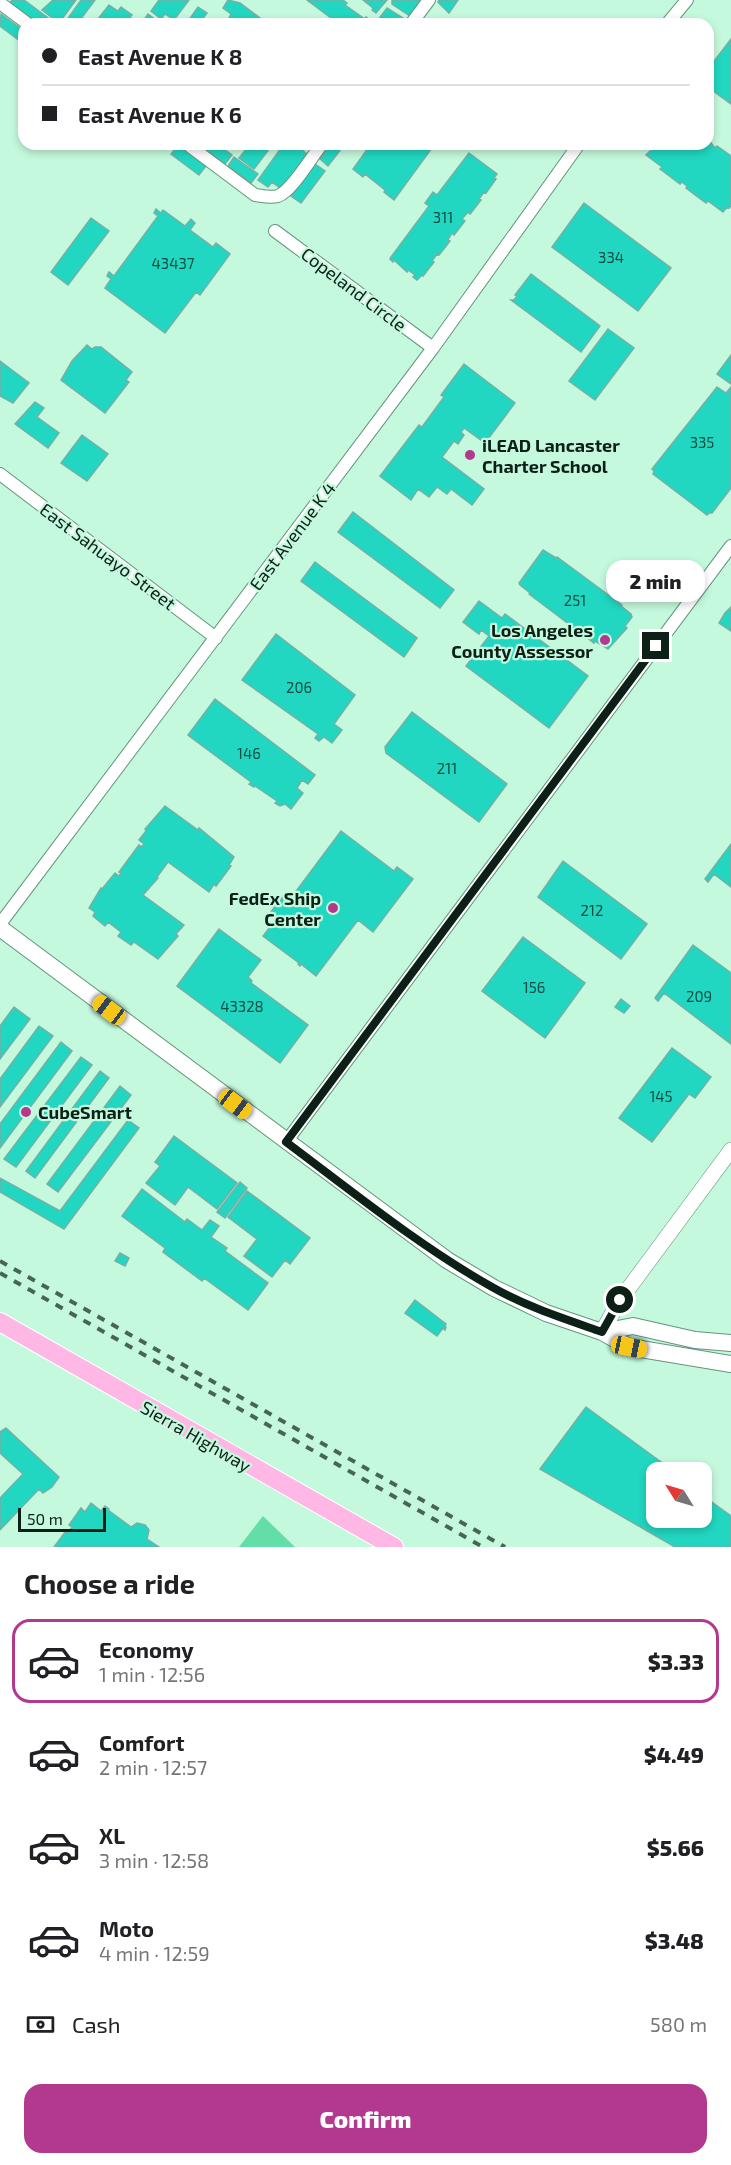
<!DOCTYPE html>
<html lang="en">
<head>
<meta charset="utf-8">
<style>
  body { margin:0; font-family:"Exo 2",sans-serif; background:#f2f2f2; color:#202124; height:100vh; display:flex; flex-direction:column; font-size:22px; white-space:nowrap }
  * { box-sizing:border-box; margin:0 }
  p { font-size:20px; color:#757577 }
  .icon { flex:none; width:33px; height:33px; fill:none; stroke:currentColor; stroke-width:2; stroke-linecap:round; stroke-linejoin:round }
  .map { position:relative; height:1547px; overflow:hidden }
  .panel { display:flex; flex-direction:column; background:#fff; flex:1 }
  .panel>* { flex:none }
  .hud { position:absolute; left:18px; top:18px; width:696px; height:132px; border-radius:18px; box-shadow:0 3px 9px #0003; display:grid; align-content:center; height:132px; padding:0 24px; background:#fff }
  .needle { width:39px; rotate:307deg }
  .fabs { position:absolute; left:646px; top:1462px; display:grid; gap:12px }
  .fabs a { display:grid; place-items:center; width:66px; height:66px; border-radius:12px; background:#fff; box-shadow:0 3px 9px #0003; font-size:30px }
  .scale { position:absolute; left:18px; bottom:15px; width:88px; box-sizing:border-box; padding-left:6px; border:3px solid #0c2017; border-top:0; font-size:16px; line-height:21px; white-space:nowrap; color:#0c2017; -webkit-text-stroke:4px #c5f9dd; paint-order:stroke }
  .end { position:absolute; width:27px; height:27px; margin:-14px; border:8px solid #0c2017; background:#fff; box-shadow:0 0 0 3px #fff }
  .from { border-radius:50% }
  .bubble { position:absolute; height:42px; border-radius:18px; background:#fff; box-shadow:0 3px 9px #0003; font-size:20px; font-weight:800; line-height:42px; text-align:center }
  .car { position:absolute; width:18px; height:36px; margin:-18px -9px; border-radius:8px; box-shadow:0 0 4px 2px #0007; background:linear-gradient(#f5c518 24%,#345 0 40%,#f5c518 0 76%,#345 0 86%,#f5c518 0) }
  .hud b { display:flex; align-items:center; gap:21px; height:57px; font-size:22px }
  .hud b+b { border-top:2px solid #e0e0e0 }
  .hud i { width:15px; height:15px; background:#202124 }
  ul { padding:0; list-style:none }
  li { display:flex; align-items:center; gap:18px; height:84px; margin:0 12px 9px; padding:0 12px; border:3px solid transparent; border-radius:18px }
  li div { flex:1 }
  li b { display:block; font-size:22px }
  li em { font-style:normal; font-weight:800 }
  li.selected { border-color:#b2398e }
  li>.icon { width:54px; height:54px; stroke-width:1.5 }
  h2 { padding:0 24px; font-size:27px; line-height:72px }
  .pay { display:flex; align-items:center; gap:15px; height:66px; padding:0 24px; font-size:22px }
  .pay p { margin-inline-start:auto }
  .primary-button { display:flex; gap:12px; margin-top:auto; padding:12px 24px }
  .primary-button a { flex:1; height:69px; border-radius:18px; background:#b2398e; color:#fff; font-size:24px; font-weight:800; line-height:69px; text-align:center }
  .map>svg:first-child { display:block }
  .green { fill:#63dea8 }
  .building { fill:#21d7c1; stroke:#73b0a5; stroke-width:1.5 }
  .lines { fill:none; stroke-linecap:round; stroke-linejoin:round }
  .minor-casing { stroke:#64957d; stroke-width:14 }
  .tertiary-casing { stroke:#64957d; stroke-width:16 }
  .secondary-casing { stroke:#64957d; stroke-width:18 }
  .primary-casing { stroke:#fff; stroke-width:20 }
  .minor { stroke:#fff; stroke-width:12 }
  .tertiary { stroke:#fff; stroke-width:15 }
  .secondary { stroke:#fff; stroke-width:16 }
  .primary { stroke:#ffb8e6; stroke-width:18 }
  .rail { stroke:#476556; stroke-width:4; stroke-dasharray:8 8; stroke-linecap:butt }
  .route { stroke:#0c2017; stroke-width:8 }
  .poi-dot { fill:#b2398e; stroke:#c5f9dd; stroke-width:2 }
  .labels { text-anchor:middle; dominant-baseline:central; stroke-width:4.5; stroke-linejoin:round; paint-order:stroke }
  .number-label { font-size:15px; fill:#114e42 }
  .street-label { font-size:18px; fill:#0c2017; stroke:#c5f9dd }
  .poi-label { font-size:18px; font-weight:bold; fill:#0c2017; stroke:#c5f9dd; text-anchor:start }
</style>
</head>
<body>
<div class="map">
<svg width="731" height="1547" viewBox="0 0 731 1547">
  <rect width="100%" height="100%" fill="#c5f9dd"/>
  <path class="green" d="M263,1516L295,1547H239Z"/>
  <path class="building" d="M12,0H24L55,23L38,24L10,3Z
    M53,0H76L59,23L42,10Z
    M81,0H95L77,24H64Z
    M159,0H189L174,20L165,14L161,19L151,11Z
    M228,0L240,3L268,24H236L229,18L231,14L223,8Z
    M307,0H343L347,3L345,5L365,19L366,17L370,20V23L339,24Z
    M363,0H387L376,13L372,10L373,8Z
    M392,0H422L410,16L392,4Z
    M439,0H458L449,13L438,2Z
    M109,5L118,11L121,7L132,15L125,24H94Z
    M198,7L207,13L199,24H186Z
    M387,8L403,18L406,22L404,24H375Z
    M1,14L24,31V44L0,26Z
    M148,14L159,22L157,24H141Z
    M731,39V104L708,87V69Z
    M708,139L715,148L717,146L731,156V206L729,208L727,207L723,212L708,201L706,203L686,188L687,186L682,182L680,184L660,169L662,167L646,155L651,150L648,148L652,144H708Z
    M204,144H217L232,155L225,164L202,147Z
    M246,144H273L254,169L239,158L247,148L245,146Z
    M284,144H295L307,154L281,189L272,182L268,187L258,180Z
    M331,144H345L328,166L320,159Z
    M371,144H427L432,148L394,200L384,192L385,190L365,174L363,177L353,169Z
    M178,145L206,166L199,175L171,154Z
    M469,153L497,174L494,178L496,179L486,193L484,192L479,199L481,200L470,214L468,212L462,219L465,221L454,235L452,233L448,240L450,241L439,255L437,254L432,261L434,262L423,276L422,275L417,280L413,277L415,275L408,270L407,272L394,260L393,262L390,259L391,257L429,206L425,203L433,192L437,195Z
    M234,157L258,174L251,183L228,166Z
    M315,164L325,171L301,203L291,196Z
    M584,203L671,268L638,311L552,247Z
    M156,209L161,213L163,210L185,226L191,219L195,223L190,230L213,247L216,243L230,254L200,295L196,292L165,333L105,288L111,279L107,276L109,272L114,276L158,216L154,213Z
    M91,218L109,231L68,285L51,272Z
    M531,274L600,326L581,352L511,300H514L517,296L515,295Z
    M608,329L634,348L595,400L569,381Z
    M87,345L92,349L95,347H101L132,372L126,380L129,382L105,413L61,380L72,361Z
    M731,355V384L717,374Z
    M0,361L29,383L13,403L0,396Z
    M464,364L515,403L485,443L464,428L461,432L464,435L458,444L454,441L442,457L484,489L472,505L451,489L447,494L437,487L429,497L418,489L411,500L380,476L419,425L422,427L444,397L441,395Z
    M717,387L726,393L731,387V488L712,513H709L707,515L653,474L654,471L652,469Z
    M35,402L44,408L37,417L59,433L48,448L15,424Z
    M82,435L108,454L87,481L61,463Z
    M353,512L454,590L440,608L338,532Z
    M543,550L556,558L557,557L622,605L621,606L631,614L632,617L625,626L627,628L608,649L595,641L594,643L529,594L530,593L520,585L519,583Z
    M315,562L417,638L404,657L301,581Z
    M479,601L502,618L505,614L588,676L549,728L466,666L489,636L481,630L479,634L463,622Z
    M731,607V631L719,623L725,613Z
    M276,634L355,695L334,724L342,730L332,743L324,737L319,741L315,738L318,734L242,680Z
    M215,699L315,775L308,784L302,780L297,788L303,793L291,809L285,804L280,806L275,803L277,801L255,786L254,787L249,784L251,782L188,735Z
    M412,712L507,784L479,822L386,753L385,747Z
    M165,806L198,830L199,828L234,857L229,865L231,866L216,886L214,884L209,892L168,862L157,877L158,878L143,895L184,925L176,934L178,936L158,959L134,942L131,945L118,936L121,932L108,922L105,926L93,916L95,912L89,908L101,888L102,889L115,873L119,876L121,873L119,872L139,845L141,847L144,844L139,840L146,831L145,829Z
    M341,831L394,871L397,867L413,879L373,932L358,920L316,976L301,964L300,966L298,964L299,963L263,936L277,918L270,913L282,897L288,902Z
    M731,844V887L714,874L708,882L705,879Z
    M563,861L647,924L621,959L538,897Z
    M219,929L261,960L248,977L252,981L251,983L308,1025L280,1063L177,986Z
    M523,937L585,983L545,1038L482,991Z
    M693,945L731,973V1044L664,993L658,1001L655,998Z
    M621,999L630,1006L624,1013L615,1007Z
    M14,1007L30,1019L0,1059V1026Z
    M39,1026L53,1036L0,1107V1079Z
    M61,1042L72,1051L0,1148V1124Z
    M672,1048L711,1077L695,1098L689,1094L652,1142L619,1118Z
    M81,1057L92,1065L16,1167L4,1159Z
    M100,1071L109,1078L35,1178L26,1171Z
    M120,1086L131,1095L58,1192L47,1184Z
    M128,1120L139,1128L64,1229L0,1192V1178L60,1211Z
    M174,1136L237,1183L217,1209L188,1187L175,1205L146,1183L160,1166L155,1162Z
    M240,1182L247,1188L225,1218L217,1212Z
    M142,1189L185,1222L187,1219L202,1230L210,1220L219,1226L211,1237L227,1248L225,1251L268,1283L248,1310L204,1278L202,1281L163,1252L165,1248L122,1216Z
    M247,1191L310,1238L290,1264L285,1260L272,1277L244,1256L257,1239L228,1217Z
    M120,1253L129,1258L125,1266L115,1261Z
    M415,1300L446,1324L445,1326L446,1327L445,1330L443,1328L437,1336L405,1313Z
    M586,1407L676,1473H657V1518H702V1495L731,1516V1547H675L540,1469Z
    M6,1428L59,1477L52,1487L43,1493L39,1489L0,1530V1498L23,1474L0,1453V1432Z
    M91,1503L101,1511L105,1506L109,1509L108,1510L131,1527L137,1523L145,1525L149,1530L147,1539L159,1547H54L66,1531L68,1533L72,1527L69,1525L81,1508L85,1512Z"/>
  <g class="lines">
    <g class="minor-casing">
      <path id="minor" d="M0,3L28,24
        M411,24L429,0
        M667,24L687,0
        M187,144L255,195C263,196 270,198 278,196C292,191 312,156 322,144
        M275,231L433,348
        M0,474L216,638
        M0,924L433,348L579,144
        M286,1142L731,546"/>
    </g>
    <g class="tertiary-casing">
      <path id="tertiary" d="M602,1332L620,1300L731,1150"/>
    </g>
    <g class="secondary-casing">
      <path id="secondary" d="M0,928L447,1260L494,1288L546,1313L602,1332L629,1347L731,1364
        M602,1332L633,1326L695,1340L731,1343"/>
    </g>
    <g class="primary-casing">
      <path id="primary" d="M0,1322L394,1547"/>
    </g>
    <use href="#minor" class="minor"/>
    <use href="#tertiary" class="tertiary"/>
    <use href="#secondary" class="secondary"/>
    <use href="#primary" class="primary"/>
    <path class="rail" d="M0,1261L505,1547
      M0,1273L483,1547"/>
  </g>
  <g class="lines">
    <path class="route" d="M620,1300L602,1332C565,1319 527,1307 492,1287C419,1246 353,1192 286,1142L656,646"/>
  </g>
  <g class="poi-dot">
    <circle cx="470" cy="455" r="6"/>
    <circle cx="605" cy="640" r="6"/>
    <circle cx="333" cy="908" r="6"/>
    <circle cx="26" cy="1112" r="6"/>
  </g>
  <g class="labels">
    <g class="number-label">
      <text x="443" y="217">311</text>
      <text x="611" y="257">334</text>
      <text x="173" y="263">43437</text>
      <text x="702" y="442">335</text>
      <text x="575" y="600">251</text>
      <text x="299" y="687">206</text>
      <text x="249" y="753">146</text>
      <text x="447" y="768">211</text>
      <text x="592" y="910">212</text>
      <text x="534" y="987">156</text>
      <text x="699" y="996">209</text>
      <text x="242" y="1006">43328</text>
      <text x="661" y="1096">145</text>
    </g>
    <g class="street-label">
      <text transform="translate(354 289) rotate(37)">Copeland Circle</text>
      <text transform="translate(292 536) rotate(-53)">East Avenue K 4</text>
      <text transform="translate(108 556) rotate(37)">East Sahuayo Street</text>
      <text transform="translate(196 1436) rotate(30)">Sierra Highway</text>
    </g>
    <g class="poi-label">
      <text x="482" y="445">iLEAD Lancaster<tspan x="482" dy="21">Charter School</tspan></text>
      <text x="593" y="630" text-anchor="end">Los Angeles<tspan x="593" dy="21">County Assessor</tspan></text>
      <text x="321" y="898" text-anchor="end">FedEx Ship<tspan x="321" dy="21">Center</tspan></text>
      <text x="38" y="1112">CubeSmart</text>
    </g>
  </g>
</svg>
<div class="fabs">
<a><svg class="needle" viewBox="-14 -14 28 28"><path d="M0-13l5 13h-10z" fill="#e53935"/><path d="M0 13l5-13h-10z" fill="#757577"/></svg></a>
</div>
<div class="scale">50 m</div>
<i class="end from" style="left:620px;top:1300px"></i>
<i class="end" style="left:656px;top:646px"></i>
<div class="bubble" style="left:606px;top:560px;width:99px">2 min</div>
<i class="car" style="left:109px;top:1010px;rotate:307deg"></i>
<i class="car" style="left:235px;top:1104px;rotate:127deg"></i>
<i class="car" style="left:629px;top:1347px;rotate:102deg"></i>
<div class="hud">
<b><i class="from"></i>East Avenue K 8</b>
<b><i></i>East Avenue K 6</b>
</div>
</div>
<section class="panel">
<h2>Choose a ride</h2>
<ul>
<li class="selected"><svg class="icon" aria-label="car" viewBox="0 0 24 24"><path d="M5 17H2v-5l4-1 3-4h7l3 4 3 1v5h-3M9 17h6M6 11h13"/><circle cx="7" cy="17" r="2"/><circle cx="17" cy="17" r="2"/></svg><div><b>Economy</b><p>1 min · 12:56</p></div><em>$3.33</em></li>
<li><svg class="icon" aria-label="car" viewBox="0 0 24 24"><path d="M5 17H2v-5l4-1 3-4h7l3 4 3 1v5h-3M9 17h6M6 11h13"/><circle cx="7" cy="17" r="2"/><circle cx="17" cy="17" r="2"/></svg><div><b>Comfort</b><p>2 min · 12:57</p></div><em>$4.49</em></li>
<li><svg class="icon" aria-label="car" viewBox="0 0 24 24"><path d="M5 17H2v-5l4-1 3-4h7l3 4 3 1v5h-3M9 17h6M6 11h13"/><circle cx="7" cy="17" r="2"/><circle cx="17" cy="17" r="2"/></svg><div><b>XL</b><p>3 min · 12:58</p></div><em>$5.66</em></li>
<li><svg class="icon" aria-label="car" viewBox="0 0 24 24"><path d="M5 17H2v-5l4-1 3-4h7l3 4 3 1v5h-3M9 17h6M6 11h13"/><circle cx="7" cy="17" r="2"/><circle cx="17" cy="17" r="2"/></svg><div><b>Moto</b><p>4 min · 12:59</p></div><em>$3.48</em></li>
</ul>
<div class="pay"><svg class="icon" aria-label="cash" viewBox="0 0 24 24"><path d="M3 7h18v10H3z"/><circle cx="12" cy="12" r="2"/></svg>Cash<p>580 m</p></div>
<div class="primary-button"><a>Confirm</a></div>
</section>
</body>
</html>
